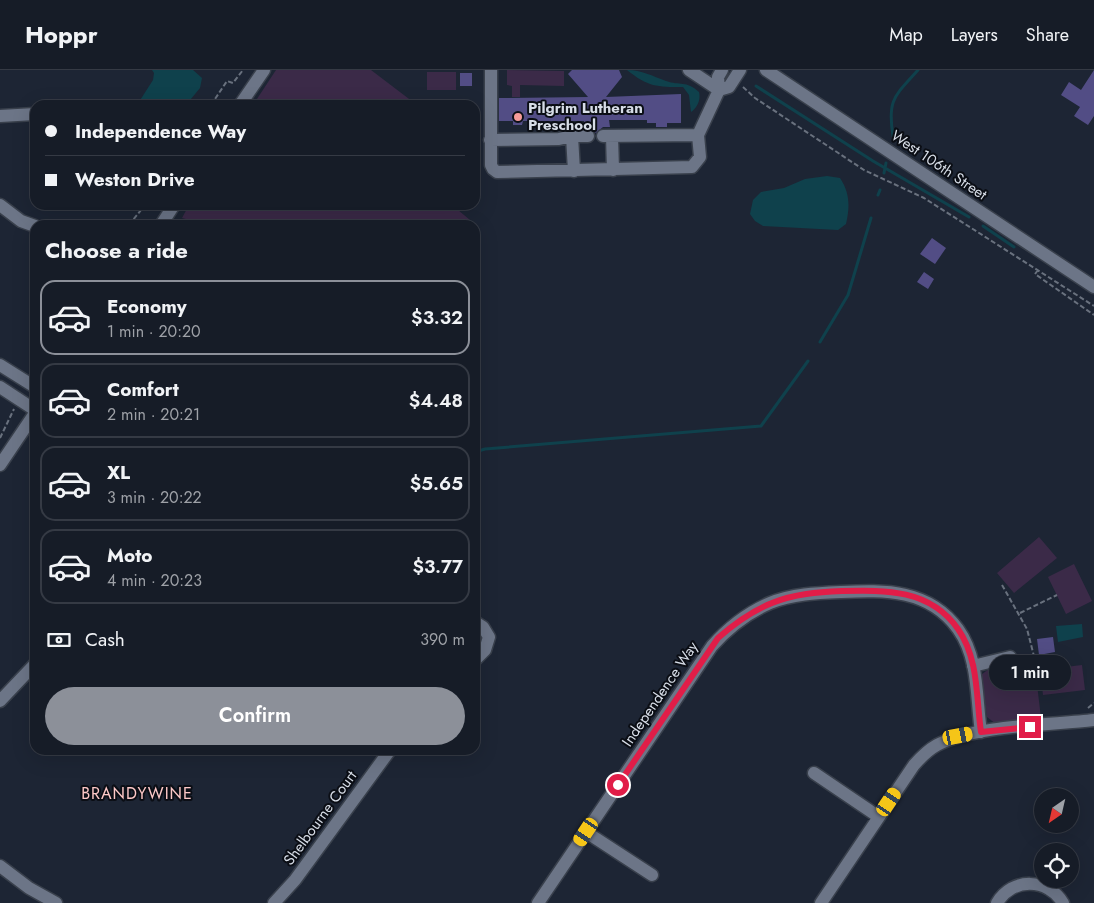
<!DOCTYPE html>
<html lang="en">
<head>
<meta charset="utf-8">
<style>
  body { margin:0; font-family:Jost,sans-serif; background:#1f252f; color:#f1f3f6; height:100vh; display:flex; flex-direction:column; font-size:19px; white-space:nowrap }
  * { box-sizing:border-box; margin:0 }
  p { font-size:16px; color:#9ea1a7 }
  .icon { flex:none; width:28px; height:28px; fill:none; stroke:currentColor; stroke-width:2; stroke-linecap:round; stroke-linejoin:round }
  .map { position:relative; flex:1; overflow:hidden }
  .drawer { position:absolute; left:30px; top:150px; width:450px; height:535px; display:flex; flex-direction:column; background:#161c27; border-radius:15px; box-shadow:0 5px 20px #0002,0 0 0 1px #353a44 }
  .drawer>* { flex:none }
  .hud { position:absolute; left:30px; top:30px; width:450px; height:110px; border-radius:15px; box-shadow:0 5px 20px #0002,0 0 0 1px #353a44; display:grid; align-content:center; height:110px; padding:0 15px; background:#161c27 }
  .needle { width:32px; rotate:214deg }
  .fabs { position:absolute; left:1034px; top:718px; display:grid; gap:10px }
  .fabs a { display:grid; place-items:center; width:45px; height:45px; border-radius:50%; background:#161c27; box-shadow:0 5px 20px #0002,0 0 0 1px #353a44; font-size:25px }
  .end { position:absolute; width:22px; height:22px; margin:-11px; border:6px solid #e11d48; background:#fff; box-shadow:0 0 0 2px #fff }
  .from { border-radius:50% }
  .bubble { position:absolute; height:35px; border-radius:18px; background:#161c27; box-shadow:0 5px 20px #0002,0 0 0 1px #353a44; font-size:16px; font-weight:600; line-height:35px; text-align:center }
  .car { position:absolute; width:15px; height:30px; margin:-15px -8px; border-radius:6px; box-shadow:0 0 4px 1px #0007; background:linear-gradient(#f5c518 24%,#345 0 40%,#f5c518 0 76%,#345 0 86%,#f5c518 0) }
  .hud b { display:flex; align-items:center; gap:18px; height:48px; font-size:19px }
  .hud b+b { border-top:1px solid #353a44 }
  .hud i { width:12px; height:12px; background:#f1f3f6 }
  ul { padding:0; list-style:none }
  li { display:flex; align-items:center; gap:15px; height:75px; margin:0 10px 8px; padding:0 5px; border:2px solid #353a44; border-radius:15px }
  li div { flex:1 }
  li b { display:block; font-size:19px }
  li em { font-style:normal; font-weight:600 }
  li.on { border-color:#8c9099 }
  li>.icon { width:45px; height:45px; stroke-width:1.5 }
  h2 { padding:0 15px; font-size:22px; line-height:60px }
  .pay { display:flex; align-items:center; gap:12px; height:55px; padding:0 15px; font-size:19px }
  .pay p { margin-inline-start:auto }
  .button { display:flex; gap:10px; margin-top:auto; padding:10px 15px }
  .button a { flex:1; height:58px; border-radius:30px; background:#8c9099; color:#fff; font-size:20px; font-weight:600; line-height:58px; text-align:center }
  header { display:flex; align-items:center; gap:30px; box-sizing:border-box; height:70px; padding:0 25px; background:#161c27; border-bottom:1px solid #353a44 }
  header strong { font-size:24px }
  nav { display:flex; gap:28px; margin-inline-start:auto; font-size:18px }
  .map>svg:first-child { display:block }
  .green { fill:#3b2a48 }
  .water { fill:#0f414c }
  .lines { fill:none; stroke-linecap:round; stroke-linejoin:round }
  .stream { stroke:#0f414c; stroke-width:3 }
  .building { fill:#524d85 }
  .minor-casing { stroke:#39404c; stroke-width:15 }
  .path { stroke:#69717e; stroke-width:2; stroke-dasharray:5 2.5; stroke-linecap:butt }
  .minor { stroke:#6c7587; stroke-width:12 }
  .route { stroke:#e11d48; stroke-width:6 }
  .poi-dot { fill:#f59b9a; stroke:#0b0e15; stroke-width:2 }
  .labels { text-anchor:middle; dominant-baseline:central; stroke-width:4; stroke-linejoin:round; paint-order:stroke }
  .poi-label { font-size:15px; font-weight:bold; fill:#d7dde7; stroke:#0b0e15; text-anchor:start }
  .street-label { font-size:15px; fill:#d7dde7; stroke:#0b0e15 }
  .neighbourhood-label { font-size:16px; letter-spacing:1px; fill:#fec9c8; stroke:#0b0e15 }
</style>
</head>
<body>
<header>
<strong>Hoppr</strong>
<nav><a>Map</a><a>Layers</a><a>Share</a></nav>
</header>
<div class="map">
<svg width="1094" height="833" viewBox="0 0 1094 833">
  <rect width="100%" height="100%" fill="#1d2534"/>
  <path class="green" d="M276,0H371L417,35H253Z
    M507,0L564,1V16L520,15V27H512V16L507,15Z
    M427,2H456V20H427Z
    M189,135H452L470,150L469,155H236C218,151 199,154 182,148Z
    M1039,467L1057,488L1014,523L997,503Z
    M1074,494L1092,531L1066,544L1048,507Z
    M1034,589L1041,648L996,654L987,647L981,605L990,598Z
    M1082,595L1085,620L1043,625L1040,600Z"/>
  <path class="water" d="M152,0H193L202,8L200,18L186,35H137L153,10L154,3Z
    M627,0C642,0 652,6 666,11C680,16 686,10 699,22C701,30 697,38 691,42L689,25L683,17C657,17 648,17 627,0Z
    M827,106L840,108C850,123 850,137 846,154L838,160L763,156L755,151L750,144L753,130L761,122L784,118L805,109Z
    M1082,554L1083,567L1058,572L1056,556Z"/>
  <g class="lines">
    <path class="stream" d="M756,16L873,91L969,147
      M893,66C887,29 895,26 918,0
      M884,103L886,93
      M878,125L880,120
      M983,156L1014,177
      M820,272L848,225L871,148
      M475,382L485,379L761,356L808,291"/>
  </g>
  <path class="building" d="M572,0H619L622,7L606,27L681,24V53H667V57H656V53H647V50H609L610,57H603L596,63L592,59L584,57V51H523L522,55H513V51H499V28L588,27L568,4Z
    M1094,0V46L1088,55L1074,46L1080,37L1061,25L1069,12L1081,20Z
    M460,3H472V16H460Z
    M932,168L946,178L935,194L920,184Z
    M924,202L934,209L928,219L917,212Z
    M1053,567L1055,582L1039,585L1037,569Z"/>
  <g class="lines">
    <g class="minor-casing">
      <path id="minor" d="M491,0V95L493,99L497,102L692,97L700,87L698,65L719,20L718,7L722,0
        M689,0L719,20
        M766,0L1094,217
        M719,20L729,17L740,0
        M240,35L264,0
        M0,46L35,44
        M572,66L574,101
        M603,66L698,65
        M612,66L613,100
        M490,70L559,69L572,66H588
        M0,135L21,151L35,156
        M161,155L174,135
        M0,295L35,317
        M0,317L35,340
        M0,395L35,343
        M475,552L483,557L489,567L485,580L475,590
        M973,596L1010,587
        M0,631L35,594
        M814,703L879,747
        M586,762L652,805
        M0,796L29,818L56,833
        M274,833L295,810L390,680
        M538,833L712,576C728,558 747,543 770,533C792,524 817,523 841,522C885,520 929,519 958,559C979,588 976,628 981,662
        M821,833L914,695C921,687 928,680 937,675C974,655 1051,655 1094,650
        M997,833C1012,807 1048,808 1063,833"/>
    </g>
    <path class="path" d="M743,17L755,28L864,100L924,128L1094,236
      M211,35L227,11L233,13L243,0
      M129,155L145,135
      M1038,200L1035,204L1094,245
      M0,368L14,339
      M1002,515L1027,559L1036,594
      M1020,543L1057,525
      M1088,638L1094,633"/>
    <use href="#minor" class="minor"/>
  </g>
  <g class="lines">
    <path class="route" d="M618,715L718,568C734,554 752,541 772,533C794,524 818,522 842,521C886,520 930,519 958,559C979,589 976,628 981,662L1030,657"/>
  </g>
  <circle class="poi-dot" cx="518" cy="47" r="5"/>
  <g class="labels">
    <g class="poi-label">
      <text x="528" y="38">Pilgrim Lutheran<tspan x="528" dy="17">Preschool</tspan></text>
    </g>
    <g class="street-label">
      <text transform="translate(939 95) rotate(34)">West 106th Street</text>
      <text transform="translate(660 624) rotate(-56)">Independence Way</text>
      <text transform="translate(320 748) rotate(-54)">Shelbourne Court</text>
    </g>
    <g class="neighbourhood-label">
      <text x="137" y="723">BRANDYWINE</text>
    </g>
  </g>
</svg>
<div class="fabs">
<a><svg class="needle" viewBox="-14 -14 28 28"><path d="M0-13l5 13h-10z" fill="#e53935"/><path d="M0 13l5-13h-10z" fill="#9ea1a7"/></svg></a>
<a><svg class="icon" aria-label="locate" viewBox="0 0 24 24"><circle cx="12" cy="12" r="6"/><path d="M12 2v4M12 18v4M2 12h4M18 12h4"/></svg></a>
</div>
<i class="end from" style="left:618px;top:715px"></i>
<i class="end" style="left:1030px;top:657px"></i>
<div class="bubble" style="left:989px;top:585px;width:82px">1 min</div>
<i class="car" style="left:958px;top:666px;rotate:79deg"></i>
<i class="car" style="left:889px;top:732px;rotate:34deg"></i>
<i class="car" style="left:586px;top:762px;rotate:214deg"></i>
<div class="hud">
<b><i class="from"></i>Independence Way</b>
<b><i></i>Weston Drive</b>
</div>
<section class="drawer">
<h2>Choose a ride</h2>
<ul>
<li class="on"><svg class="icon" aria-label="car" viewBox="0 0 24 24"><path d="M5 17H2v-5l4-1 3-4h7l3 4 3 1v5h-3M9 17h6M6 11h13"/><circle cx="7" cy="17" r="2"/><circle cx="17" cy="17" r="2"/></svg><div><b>Economy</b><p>1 min · 20:20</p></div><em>$3.32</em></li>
<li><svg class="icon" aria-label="car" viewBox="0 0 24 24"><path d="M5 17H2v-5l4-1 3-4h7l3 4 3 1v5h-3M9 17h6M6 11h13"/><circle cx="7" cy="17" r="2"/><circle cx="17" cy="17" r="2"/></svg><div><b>Comfort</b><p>2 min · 20:21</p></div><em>$4.48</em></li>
<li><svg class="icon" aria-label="car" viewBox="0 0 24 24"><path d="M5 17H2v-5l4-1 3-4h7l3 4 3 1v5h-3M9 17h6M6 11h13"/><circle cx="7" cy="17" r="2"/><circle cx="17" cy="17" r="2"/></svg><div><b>XL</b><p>3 min · 20:22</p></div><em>$5.65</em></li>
<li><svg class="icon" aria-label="car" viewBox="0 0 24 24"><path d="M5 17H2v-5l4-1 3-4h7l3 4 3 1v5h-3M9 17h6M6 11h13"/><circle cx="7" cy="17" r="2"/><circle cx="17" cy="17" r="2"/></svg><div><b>Moto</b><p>4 min · 20:23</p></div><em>$3.77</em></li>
</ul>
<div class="pay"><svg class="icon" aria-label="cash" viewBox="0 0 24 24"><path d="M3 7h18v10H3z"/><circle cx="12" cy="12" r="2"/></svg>Cash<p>390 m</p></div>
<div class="button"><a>Confirm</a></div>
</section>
</div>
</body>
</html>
